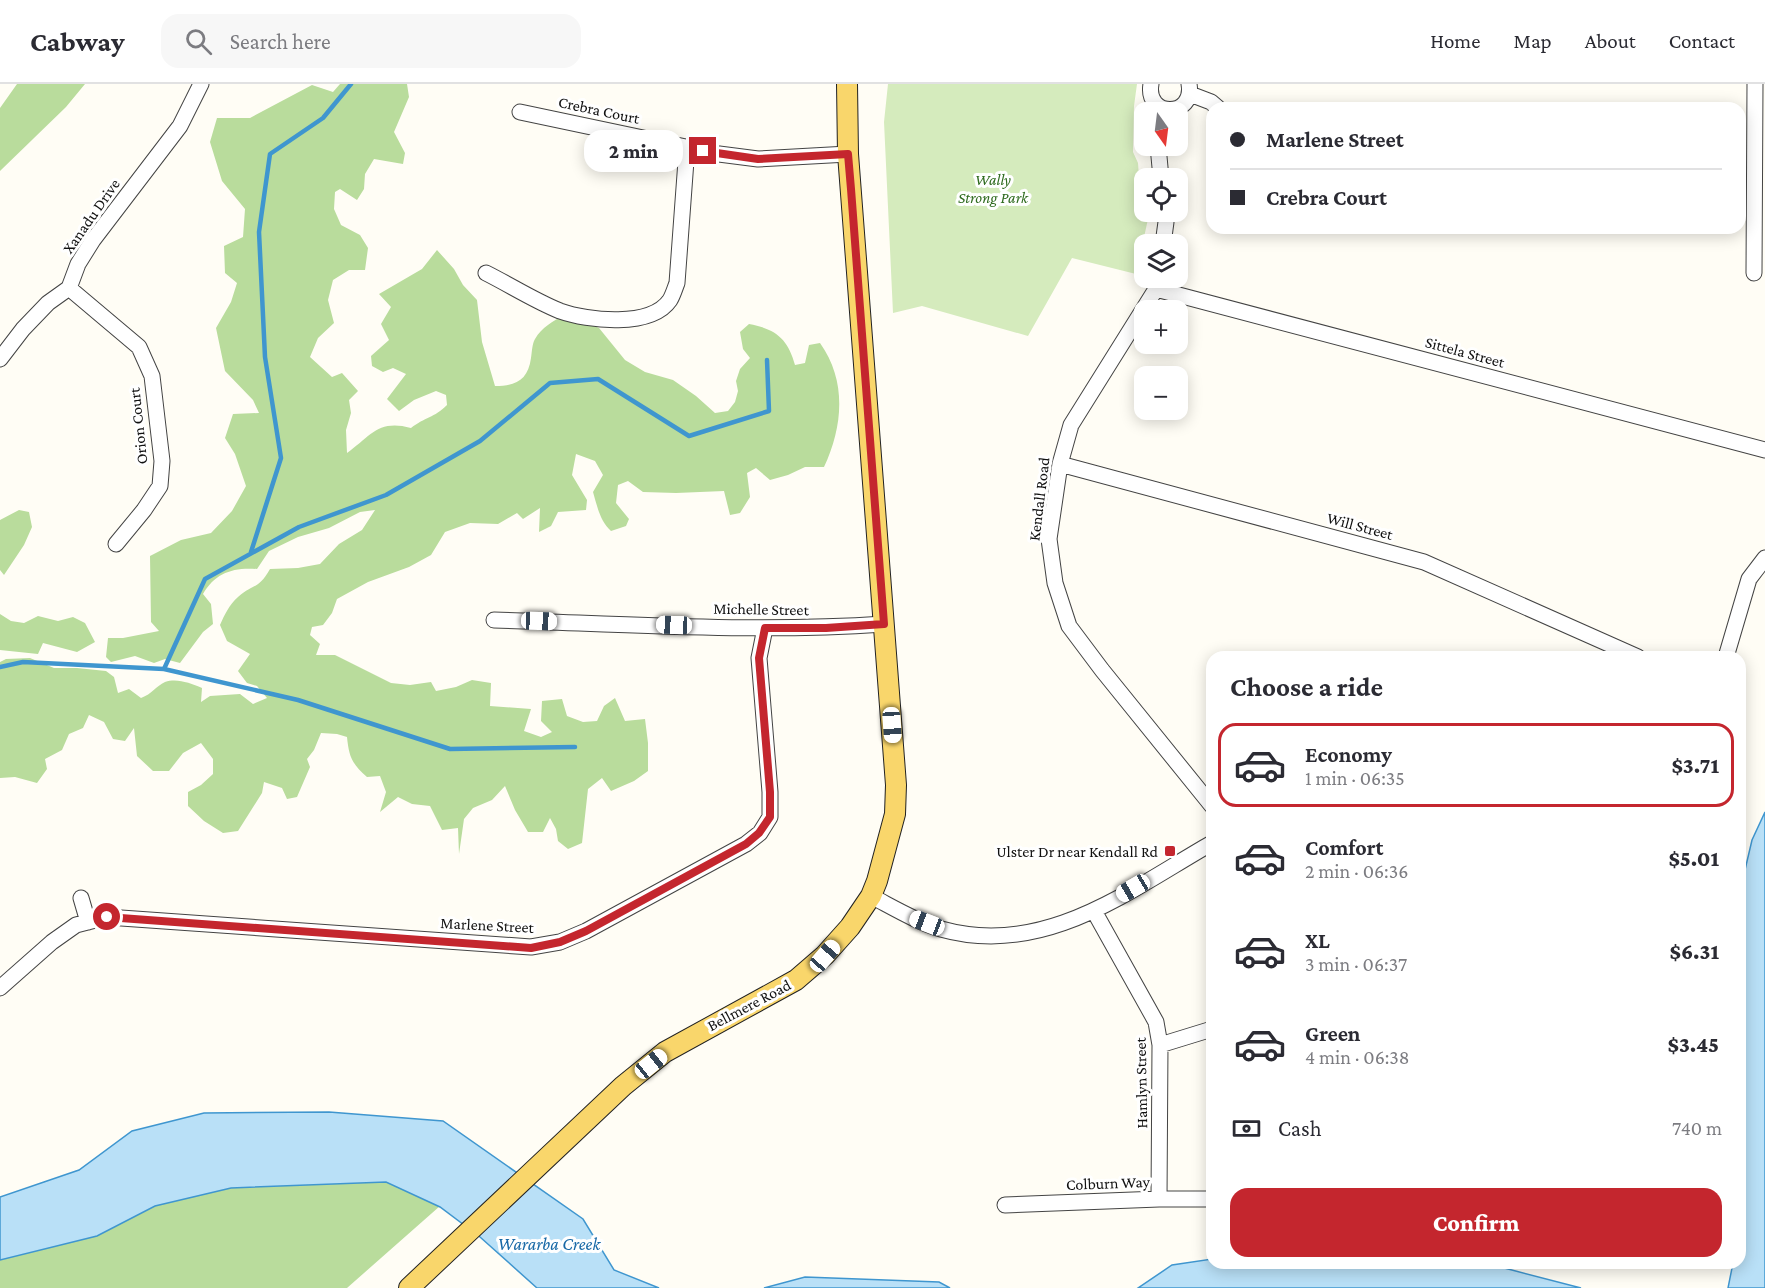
<!DOCTYPE html>
<html lang="en">
<head>
<meta charset="utf-8">
<style>
  body { margin:0; font-family:"Crimson Pro",serif; background:#f7f7f7; color:#2b2b33; height:100vh; display:flex; flex-direction:column; font-size:22px; white-space:nowrap }
  * { box-sizing:border-box; margin:0 }
  p { font-size:20px; color:#7c7c81 }
  .icon { flex:none; width:33px; height:33px; fill:none; stroke:currentColor; stroke-width:2; stroke-linecap:round; stroke-linejoin:round }
  .map { position:relative; flex:1; overflow:hidden }
  .side { position:absolute; left:1206px; top:567px; width:540px; height:618px; display:flex; flex-direction:column; background:#fff; border-radius:18px; box-shadow:0 3px 15px #0003 }
  .side>* { flex:none }
  .top-card { position:absolute; left:1206px; top:18px; width:540px; height:132px; border-radius:18px; box-shadow:0 3px 15px #0003; display:grid; align-content:center; height:132px; padding:0 24px; background:#fff }
  .needle { width:39px; rotate:166deg }
  .controls { position:absolute; left:1134px; top:18px; display:grid; gap:12px }
  .controls a { display:grid; place-items:center; width:54px; height:54px; border-radius:12px; background:#fff; box-shadow:0 3px 15px #0003; font-size:30px }
  .end { position:absolute; width:27px; height:27px; margin:-14px; border:8px solid #c4262e; background:#fff; box-shadow:0 0 0 3px #fff }
  .from { border-radius:50% }
  .bubble { position:absolute; height:42px; border-radius:18px; background:#fff; box-shadow:0 3px 15px #0003; font-size:20px; font-weight:800; line-height:42px; text-align:center }
  .car { position:absolute; width:18px; height:36px; margin:-18px -9px; border-radius:8px; box-shadow:0 0 4px 2px #0007; background:linear-gradient(#fff 24%,#345 0 40%,#fff 0 76%,#345 0 86%,#fff 0) }
  .top-card b { display:flex; align-items:center; gap:21px; height:57px; font-size:22px }
  .top-card b+b { border-top:2px solid #e1e1e2 }
  .top-card i { width:15px; height:15px; background:#2b2b33 }
  ul { padding:0; list-style:none }
  li { display:flex; align-items:center; gap:18px; height:84px; margin:0 12px 9px; padding:0 12px; border:3px solid transparent; border-radius:18px }
  li div { flex:1 }
  li b { display:block; font-size:22px }
  li em { font-style:normal; font-weight:800 }
  li.active { border-color:#c4262e }
  li>.icon { width:54px; height:54px; stroke-width:1.5 }
  h2 { padding:0 24px; font-size:27px; line-height:72px }
  .pay { display:flex; align-items:center; gap:15px; height:66px; padding:0 24px; font-size:22px }
  .pay p { margin-inline-start:auto }
  .button { display:flex; gap:12px; margin-top:auto; padding:12px 24px }
  .button a { flex:1; height:69px; border-radius:18px; background:#c4262e; color:#fff; font-size:24px; font-weight:800; line-height:69px; text-align:center }
  header { display:flex; align-items:center; gap:36px; box-sizing:border-box; height:84px; padding:0 30px; background:#fff; border-bottom:2px solid #e1e1e2 }
  header strong { font-size:28px }
  nav { display:flex; gap:33px; margin-inline-start:auto; font-size:21px }
  .search { width:420px; height:54px; background:#f7f7f7; display:flex; align-items:center; gap:15px; box-sizing:border-box; padding:0 21px; border-radius:18px; color:#7c7c81; font-size:22px }
  .map>svg:first-child { display:block }
  .green { fill:#d5ebbd }
  .forest { fill:#b9dc9c }
  .water { fill:#b9e0f7; stroke:#3f96cf; stroke-width:1.5 }
  .lines { fill:none; stroke-linecap:round; stroke-linejoin:round }
  .stream { stroke:#3f96cf; stroke-width:4.5 }
  .minor-casing { stroke:#444; stroke-width:17 }
  .major-casing { stroke:#222; stroke-width:22 }
  .minor { stroke:#fff; stroke-width:15 }
  .major { stroke:#f9d66b; stroke-width:20 }
  .route { stroke:#c4262e; stroke-width:8 }
  .poi-dot { fill:#c4262e; stroke:#fff; stroke-width:2 }
  .labels { text-anchor:middle; dominant-baseline:central; stroke-width:6; stroke-linejoin:round; paint-order:stroke }
  .street-label { font-size:16px; fill:#111; stroke:#fff }
  .park-label { font-size:16px; font-style:italic; fill:#2f6b1f; stroke:#fff }
  .poi-label { font-size:16px; fill:#111; stroke:#fff; text-anchor:end }
  .water-label { font-size:18px; font-style:italic; fill:#1768a6; stroke:#fff }
</style>
</head>
<body>
<header>
<strong>Cabway</strong>
<div class="search"><svg class="icon" aria-label="search" viewBox="0 0 24 24"><circle cx="10" cy="10" r="6"/><path d="M15 15l6 6"/></svg>Search here</div>
<nav><a>Home</a><a>Map</a><a>About</a><a>Contact</a></nav>
</header>
<div class="map">
<svg width="1765" height="1204" viewBox="0 0 1765 1204">
  <rect width="100%" height="100%" fill="#fffdf5"/>
  <path class="green" d="M888,0H1137L1134,22L1133,68L1138,79L1139,93H1143L1144,128H1147L1148,135L1136,190L1072,174L1028,252L922,222L893,229L884,38Z"/>
  <path class="forest" d="M17,0H85L66,23L0,87V24Z
    M340,0H407L409,13L394,48L405,69L403,80L374,75L365,90L364,105L357,116L340,105L335,108L334,125L341,141L360,151L368,164L365,186H349L333,196L328,216L334,239L318,254L310,273L332,293L342,289L358,307L349,316L351,329L346,346L347,369C371,352 378,335 411,344C425,333 434,334 447,321L446,311L436,307L414,316L399,327L387,315L406,290L393,284L383,288L372,282L371,272L389,256L381,240L391,223L379,210L422,185L437,166L454,185L463,201L477,216L482,258L495,302C516,302 528,296 531,274C532,268 532,260 535,255C542,243 552,238 564,231L580,236L599,244L625,276L645,288L673,296L696,312L715,329L728,327L735,318L738,307L736,297L740,285L750,274L743,265L740,248L749,240C776,245 788,255 795,281L805,279L809,261L820,259C847,297 843,342 824,383H805L788,391L770,396L756,384L747,389L750,413L740,429L730,431L724,407L676,409L643,408L628,397L618,401L616,419L629,435L626,442L611,447C600,437 597,422 593,408L603,391L595,377L576,370L572,391L587,416L586,426L558,428L551,442L539,448L540,424L523,435L517,429L498,440L470,439L445,448L431,471L409,483L368,498L337,515L332,529L323,541L312,543L310,551L320,560L316,571H335L391,599L410,601L431,598L436,607L456,603L472,596L491,599L490,622L531,625L524,647L541,653L552,648L541,637L542,617L562,615L567,632L583,638L597,637L604,622L615,614L625,637L645,635L648,659V687L634,697L611,707L602,694L588,705L582,759L568,765L558,757L556,745L550,734L543,748H528L515,726L505,702L492,716L473,724L464,735L459,770L458,744L442,746L430,722L412,720L398,713L380,728L386,708L380,692L367,693C352,680 349,673 347,653L337,650L321,649L314,666L307,675L310,683L297,713L287,715L282,704L264,698L262,709L238,747L223,749L204,737L188,722V708L201,701L213,690V675L201,659L183,669L169,687H153L137,672L134,644L125,657L113,655L104,638L89,631L83,644L69,650L62,666L45,675L47,685L37,699L15,693L0,694V578L6,575L30,574L54,584H77L106,587L114,593L118,609L129,605L141,614C152,610 156,602 165,598C177,594 190,599 202,604L201,618L210,612L240,610L253,620L267,614L257,602L247,599L238,587L250,570L227,557L220,541C225,530 229,521 238,513C254,499 258,506 270,485L298,484L320,480L339,460L362,446L375,426L360,428L329,444L298,453L269,467L257,485C233,483 215,489 203,510L211,520L213,540L203,548L180,579L165,575L154,579L135,572L111,578L106,573L108,554H123L159,547L151,538L150,472L181,456L211,449L232,427L246,402L235,370L225,354L233,330L259,329L253,316L225,287L216,244L231,218L237,199L225,189L224,162L243,153L245,125L222,97L210,58L217,34H250L312,1L333,8Z
    M19,426L29,428L32,443L24,461L4,491L0,486V436Z
    M0,530L11,537L24,539L38,532L58,537L73,533L85,539L95,558L77,568L43,559L38,570L0,566Z
    M386,1098L440,1122L347,1204H0V1176L97,1152L155,1122L231,1104Z"/>
  <path class="water" d="M1765,728V1204H1728L1733,1179H1740V807L1752,756Z
    M329,1028L443,1037L583,1135L614,1186L659,1204H537L480,1153L440,1123L386,1098L231,1104L155,1122L97,1152L0,1176V1113L79,1086L132,1047L204,1029Z
    M1212,1175V1179H1485L1581,1204H1138L1172,1181Z
    M805,1193L939,1198L950,1204H764Z"/>
  <g class="lines">
    <path class="stream" d="M251,468L281,374L265,273L259,148L270,70L323,34L351,0
      M0,583L23,578L164,585L298,616L450,665L575,663
      M164,585L205,495L299,443L386,411L480,357L550,299L598,295L689,352L769,327L767,276"/>
    <g class="minor-casing">
      <path id="minor" d="M1151,0C1145,34 1195,34 1189,0
        M1190,10L1211,18L1218,24
        M520,28L719,70L758,75L848,70
        M1158,62L1161,94
        M1163,160L1166,138L1165,128
        M486,189C510,201 535,217 560,227C588,237 651,244 670,216C673,211 675,204 677,199L687,63
        M1754,189L1755,0
        M1158,194L1156,205L1071,341L1060,380L1049,455L1055,499L1069,542L1102,586L1212,722
        M69,204L139,263L152,292L162,377L160,402L144,426L116,460
        M1156,205L1765,366
        M0,275L23,245L48,219L69,204L78,180L93,156L180,42L201,0
        M1060,380L1424,478L1638,573
        M494,536C624,540 755,549 884,540
        M1726,573L1749,495L1765,474
        M871,812C894,824 917,838 941,845C1044,874 1128,807 1212,759
        M81,814L88,838
        M1094,827L1156,938L1160,961L1159,1115
        M0,904L52,858L76,841L107,833L531,863L560,858L586,847L746,760L760,749L770,733V708L759,574L765,544
        M1160,961L1212,945
        M1005,1121L1159,1115H1212"/>
    </g>
    <g class="major-casing">
      <path id="major" d="M409,1204L623,1002L665,968L796,896L825,871L850,843L871,812L877,797L895,730L896,701L848,70L847,0"/>
    </g>
    <use href="#minor" class="minor"/>
    <use href="#major" class="major"/>
  </g>
  <g class="lines">
    <path class="route" d="M107,833L531,864L560,858L586,847L746,760L759,749L770,733V708L759,574L765,544H826L884,540L851,105L848,70L758,75L703,67"/>
  </g>
  <rect class="poi-dot" x="1164" y="761" width="12" height="12" rx="3"/>
  <g class="labels">
    <g class="street-label">
      <text transform="translate(599 26) rotate(12)">Crebra Court</text>
      <text transform="translate(91 132) rotate(-55)">Xanadu Drive</text>
      <text transform="translate(1465 268) rotate(15)">Sittela Street</text>
      <text transform="translate(138 342) rotate(-96)">Orion Court</text>
      <text transform="translate(1039 415) rotate(-83)">Kendall Road</text>
      <text transform="translate(1360 442) rotate(15)">Will Street</text>
      <text transform="translate(761 525) rotate(1)">Michelle Street</text>
      <text transform="translate(487 841) rotate(3)">Marlene Street</text>
      <text transform="translate(749 921) rotate(-28)">Bellmere Road</text>
      <text transform="translate(1141 999) rotate(-91)">Hamlyn Street</text>
      <text transform="translate(1108 1099) rotate(-2)">Colburn Way</text>
    </g>
    <g class="park-label">
      <text x="993" y="95">Wally<tspan x="993" dy="18">Strong Park</tspan></text>
    </g>
    <g class="poi-label">
      <text x="1158" y="767">Ulster Dr near Kendall Rd</text>
    </g>
    <g class="water-label">
      <text x="549" y="1160">Wararba Creek</text>
    </g>
  </g>
</svg>
<div class="controls">
<a><svg class="needle" viewBox="-14 -14 28 28"><path d="M0-13l5 13h-10z" fill="#e53935"/><path d="M0 13l5-13h-10z" fill="#7c7c81"/></svg></a>
<a><svg class="icon" aria-label="locate" viewBox="0 0 24 24"><circle cx="12" cy="12" r="6"/><path d="M12 2v4M12 18v4M2 12h4M18 12h4"/></svg></a>
<a><svg class="icon" aria-label="layers" viewBox="0 0 24 24"><path d="M12 4l9 5-9 5-9-5zM3 14l9 5 9-5"/></svg></a>
<a>+</a>
<a>−</a>
</div>
<i class="end from" style="left:107px;top:833px"></i>
<i class="end" style="left:703px;top:67px"></i>
<div class="bubble" style="left:584px;top:46px;width:99px">2 min</div>
<i class="car" style="left:539px;top:537px;rotate:92deg"></i>
<i class="car" style="left:674px;top:541px;rotate:272deg"></i>
<i class="car" style="left:892px;top:641px;rotate:176deg"></i>
<i class="car" style="left:1133px;top:804px;rotate:240deg"></i>
<i class="car" style="left:927px;top:839px;rotate:291deg"></i>
<i class="car" style="left:825px;top:872px;rotate:41deg"></i>
<i class="car" style="left:651px;top:980px;rotate:51deg"></i>
<div class="top-card">
<b><i class="from"></i>Marlene Street</b>
<b><i></i>Crebra Court</b>
</div>
<section class="side">
<h2>Choose a ride</h2>
<ul>
<li class="active"><svg class="icon" aria-label="car" viewBox="0 0 24 24"><path d="M5 17H2v-5l4-1 3-4h7l3 4 3 1v5h-3M9 17h6M6 11h13"/><circle cx="7" cy="17" r="2"/><circle cx="17" cy="17" r="2"/></svg><div><b>Economy</b><p>1 min · 06:35</p></div><em>$3.71</em></li>
<li><svg class="icon" aria-label="car" viewBox="0 0 24 24"><path d="M5 17H2v-5l4-1 3-4h7l3 4 3 1v5h-3M9 17h6M6 11h13"/><circle cx="7" cy="17" r="2"/><circle cx="17" cy="17" r="2"/></svg><div><b>Comfort</b><p>2 min · 06:36</p></div><em>$5.01</em></li>
<li><svg class="icon" aria-label="car" viewBox="0 0 24 24"><path d="M5 17H2v-5l4-1 3-4h7l3 4 3 1v5h-3M9 17h6M6 11h13"/><circle cx="7" cy="17" r="2"/><circle cx="17" cy="17" r="2"/></svg><div><b>XL</b><p>3 min · 06:37</p></div><em>$6.31</em></li>
<li><svg class="icon" aria-label="car" viewBox="0 0 24 24"><path d="M5 17H2v-5l4-1 3-4h7l3 4 3 1v5h-3M9 17h6M6 11h13"/><circle cx="7" cy="17" r="2"/><circle cx="17" cy="17" r="2"/></svg><div><b>Green</b><p>4 min · 06:38</p></div><em>$3.45</em></li>
</ul>
<div class="pay"><svg class="icon" aria-label="cash" viewBox="0 0 24 24"><path d="M3 7h18v10H3z"/><circle cx="12" cy="12" r="2"/></svg>Cash<p>740 m</p></div>
<div class="button"><a>Confirm</a></div>
</section>
</div>
</body>
</html>
